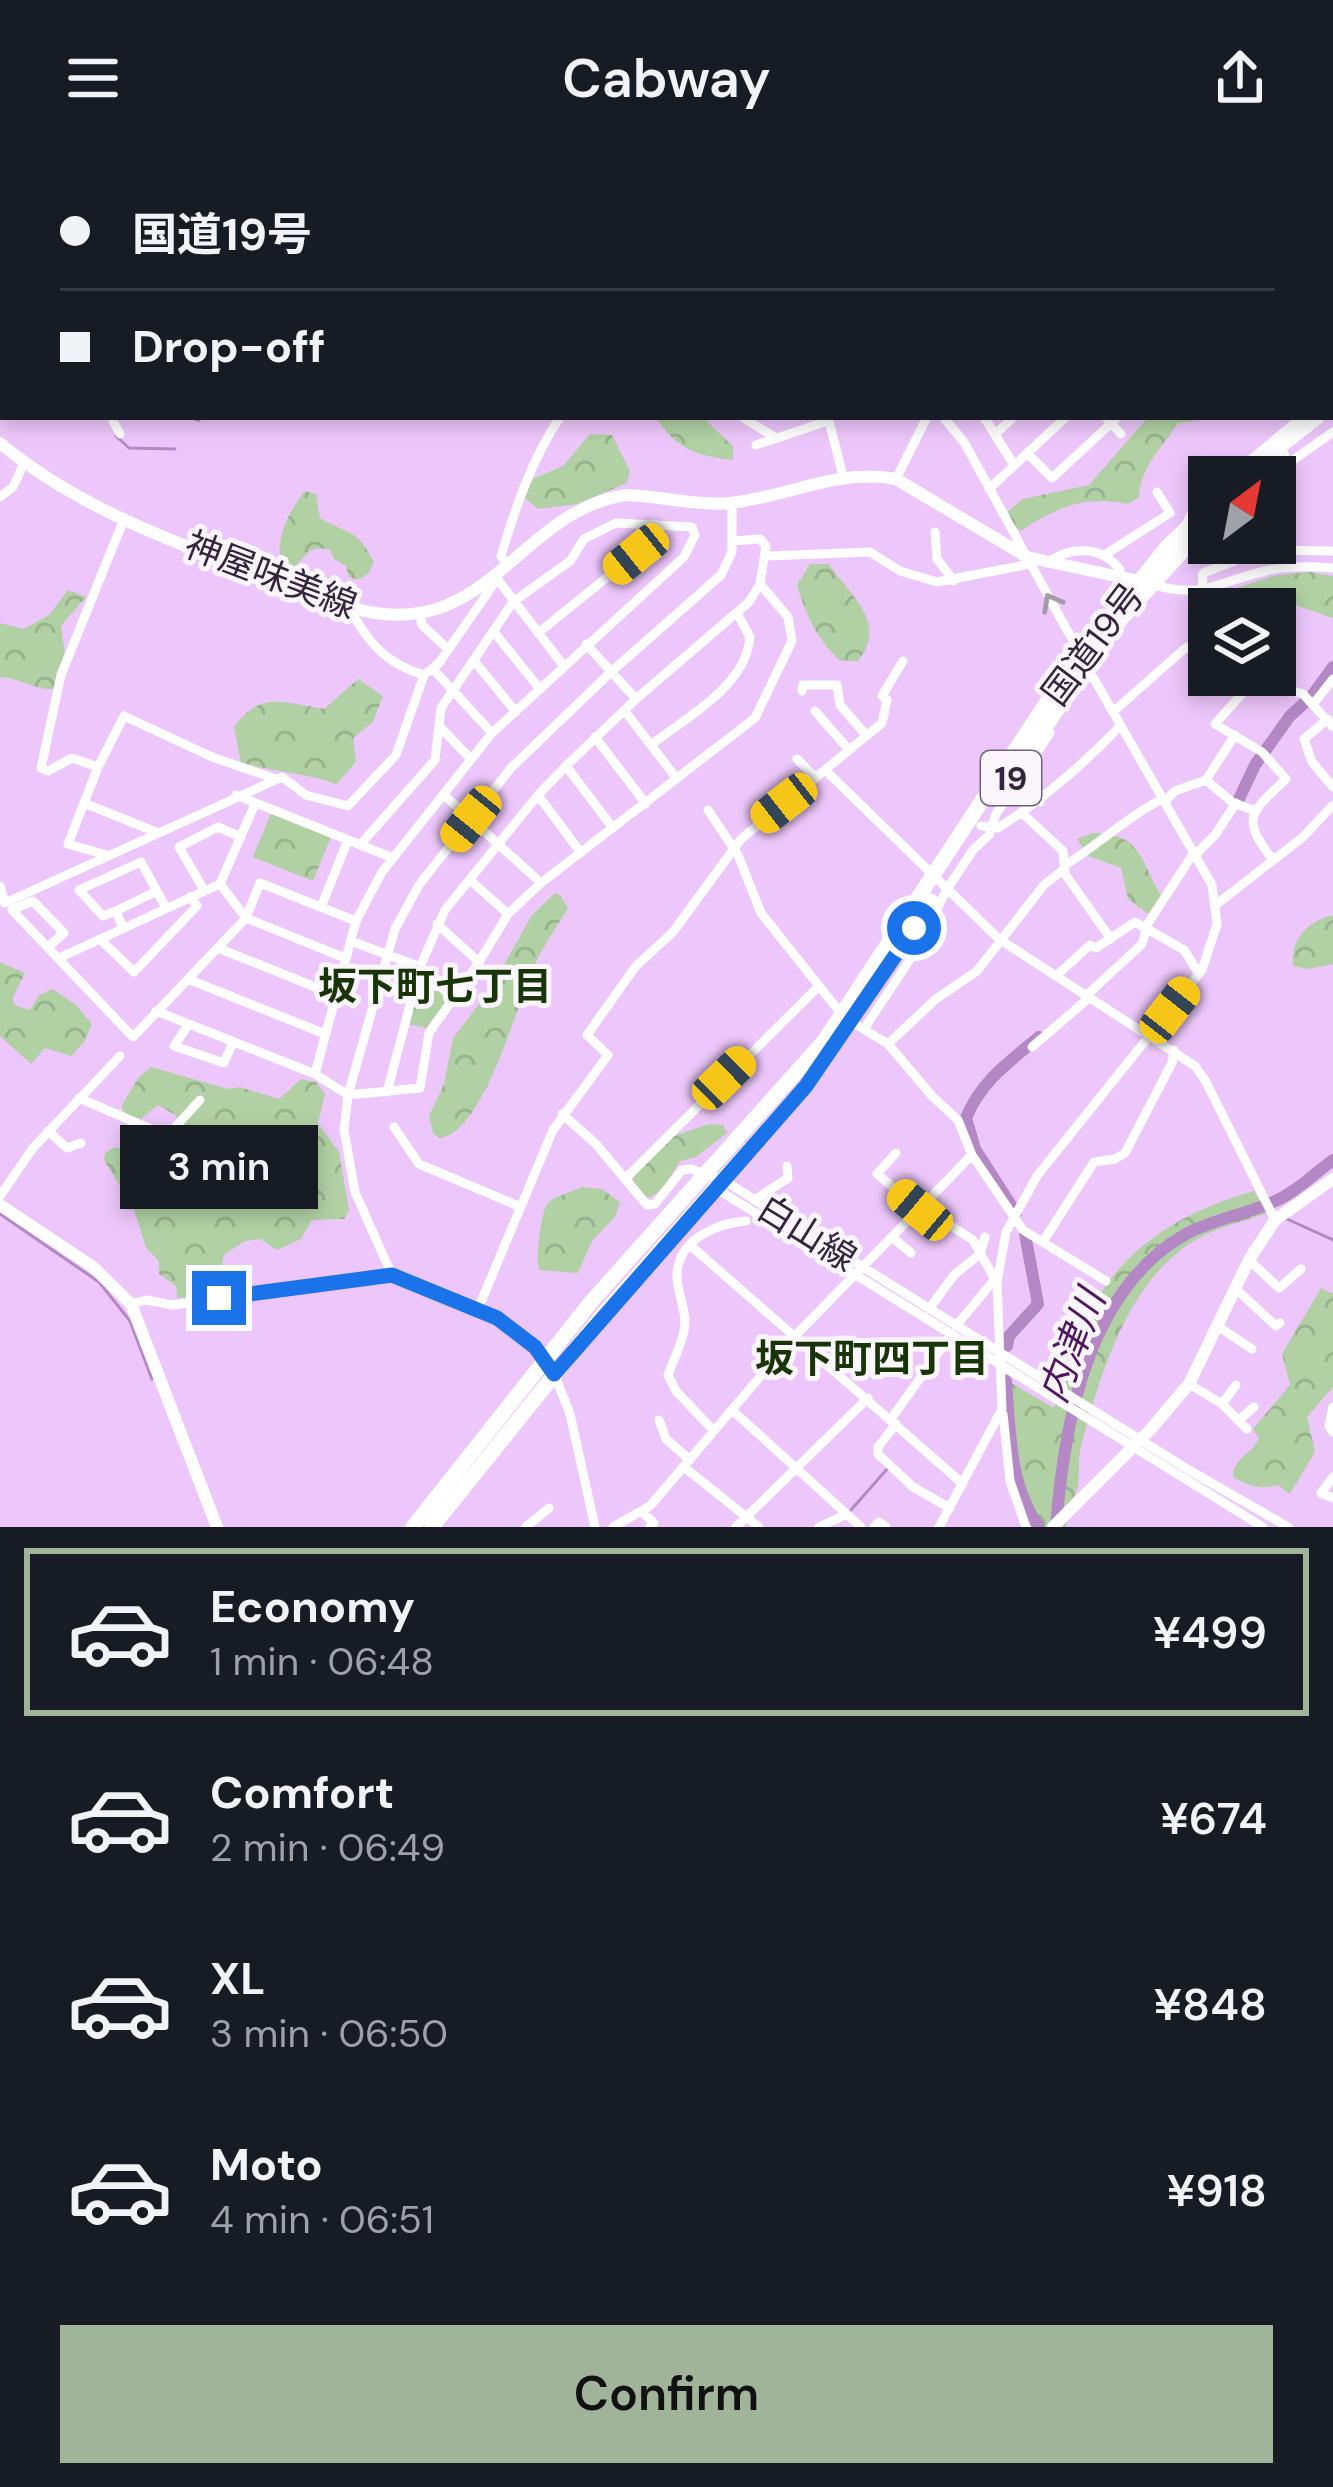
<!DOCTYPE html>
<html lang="en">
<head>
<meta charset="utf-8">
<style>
  body { margin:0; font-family:"DM Sans","Noto Sans JP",sans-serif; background:#242831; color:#f1f3f6; height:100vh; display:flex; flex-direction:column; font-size:45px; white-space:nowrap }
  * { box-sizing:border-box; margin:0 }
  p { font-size:39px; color:#9ea1a6 }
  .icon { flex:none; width:66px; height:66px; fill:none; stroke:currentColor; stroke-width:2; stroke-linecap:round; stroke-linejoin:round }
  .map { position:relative; height:1371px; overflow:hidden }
  .panel { display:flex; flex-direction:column; background:#171b24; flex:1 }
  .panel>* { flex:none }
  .guide { position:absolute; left:0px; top:0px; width:1335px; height:264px; box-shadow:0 6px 18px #0003; display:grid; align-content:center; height:264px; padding:0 60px; background:#171b24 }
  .needle { width:78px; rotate:32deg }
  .fabs { position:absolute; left:1188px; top:300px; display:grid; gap:24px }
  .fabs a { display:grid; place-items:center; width:108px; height:108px; border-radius:0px; background:#171b24; box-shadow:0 6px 18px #0003; font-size:60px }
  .end { position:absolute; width:54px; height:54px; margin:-27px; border:15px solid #1a73e8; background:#fff; box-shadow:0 0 0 6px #fff }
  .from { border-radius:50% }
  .bubble { position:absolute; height:84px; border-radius:0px; background:#171b24; box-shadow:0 6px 18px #0003; font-size:39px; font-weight:600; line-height:84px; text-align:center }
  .car { position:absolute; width:36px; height:72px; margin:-36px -18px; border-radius:15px; box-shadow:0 0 9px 3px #0007; background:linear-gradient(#f5c518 24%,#345 0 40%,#f5c518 0 76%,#345 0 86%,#f5c518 0) }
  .guide b { display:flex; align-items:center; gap:42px; height:114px; font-size:45px }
  .guide b+b { border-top:3px solid #363941 }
  .guide i { width:30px; height:30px; background:#f1f3f6 }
  ul { padding:21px 0 0; list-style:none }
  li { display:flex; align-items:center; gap:36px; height:168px; margin:0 24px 18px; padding:0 36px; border:6px solid transparent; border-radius:0px }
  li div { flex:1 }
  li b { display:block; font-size:45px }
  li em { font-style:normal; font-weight:600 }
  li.active { border-color:#9fb498 }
  li>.icon { width:108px; height:108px; stroke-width:1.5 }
  .button { display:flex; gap:24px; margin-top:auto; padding:24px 60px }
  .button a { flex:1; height:138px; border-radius:0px; background:#9fb498; color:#111; font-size:48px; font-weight:600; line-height:138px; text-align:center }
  header { display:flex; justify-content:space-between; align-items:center; height:156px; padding:0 60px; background:#171b24; font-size:54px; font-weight:600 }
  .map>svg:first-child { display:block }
  .forest { fill:url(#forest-crowns) }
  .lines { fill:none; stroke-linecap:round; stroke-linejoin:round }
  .stream { stroke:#b487c5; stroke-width:3 }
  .river { stroke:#b487c5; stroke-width:12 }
  .minor { stroke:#fff; stroke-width:9 }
  .major { stroke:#fff; stroke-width:12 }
  .highway { stroke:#fff; stroke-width:15 }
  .oneway { stroke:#a49ca7 }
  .route { stroke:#1a73e8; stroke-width:15 }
  .labels { text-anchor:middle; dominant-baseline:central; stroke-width:10; stroke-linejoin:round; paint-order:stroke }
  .shield { fill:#fbf6fc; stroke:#706276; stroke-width:3 }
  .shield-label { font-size:33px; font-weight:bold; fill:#35223c }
  .street-label { font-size:36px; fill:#35223c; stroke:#fbf6fc }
  .neighbourhood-label { font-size:39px; font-weight:bold; fill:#173507; stroke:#fbf6fc }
  .water-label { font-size:39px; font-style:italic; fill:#4f1561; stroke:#fbf6fc }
</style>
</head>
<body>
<header><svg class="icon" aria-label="menu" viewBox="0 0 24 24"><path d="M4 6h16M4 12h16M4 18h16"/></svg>Cabway<svg class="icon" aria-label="share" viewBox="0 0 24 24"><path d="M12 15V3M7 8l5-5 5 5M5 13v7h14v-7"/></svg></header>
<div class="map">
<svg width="1333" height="1371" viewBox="0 0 1333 1371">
  <defs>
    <pattern id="forest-crowns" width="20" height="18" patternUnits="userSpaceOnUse" patternTransform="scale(3)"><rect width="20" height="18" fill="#b1d1a4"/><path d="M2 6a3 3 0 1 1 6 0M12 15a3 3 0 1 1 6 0" fill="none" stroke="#99b38e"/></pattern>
  </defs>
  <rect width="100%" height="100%" fill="#edc7fb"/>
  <path class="forest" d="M754,0H964L754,3Z
    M702,261L733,290V304C696,300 677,293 656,262Z
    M1148,261H1215L1177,268C1161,294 1141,310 1139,341L1128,348C1086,339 1056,351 1021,375L1012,368L1008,355L1023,343L1089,329Z
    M590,278L612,279L630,315L627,327L577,348L538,353L525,342L532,323L563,310Z
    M305,335L316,338L320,362C348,379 355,370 374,406L368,418L357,424L349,421L346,410L334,403L330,394C307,389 310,398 295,410L281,408C275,382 289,355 305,335Z
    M810,408H829C850,440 889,466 858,505H841C817,485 806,458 797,429Z
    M1309,416L1333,420V462L1295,449L1289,464L1295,488L1275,501V453H1215L1210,441L1273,420Z
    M68,434L86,441L61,470L65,498L53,533C33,534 21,522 0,521V467L24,473L49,459Z
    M358,523L383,540L373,566L353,582L356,606L337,628C305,617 274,615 241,607L234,571C261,534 284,547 324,553Z
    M271,657L331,681L313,725L253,701Z
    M1092,677C1144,677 1140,707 1163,742L1148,758L1128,743L1121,712L1088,700L1077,683Z
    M555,737L560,739L568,752C557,771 544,789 535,808C517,848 484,976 440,982L433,977L429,960L444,928L453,882L489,835L532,759Z
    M1333,759V808L1309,813L1293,810C1291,782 1307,766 1333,759Z
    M0,806L25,817L13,841L14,849L30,854L39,839L53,833L76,849L92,868L85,885L71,900L45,892L31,908L0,880Z
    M420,819L449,842L426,872L407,868Z
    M151,911L228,933L240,931L279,943L301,923L316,926L325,938L318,967L339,996L349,1054L344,1063L312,1064L301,1083L277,1094L260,1083L245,1085L224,1099L215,1138L177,1142L176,1130L159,1118V1105L146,1092L133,1050L104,1004L105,997L115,991L149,1002C167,991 172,980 177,960L158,949L141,963L123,958L122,949L138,922Z
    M709,968L723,969L727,977L696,1001L680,1005C671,1018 663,1039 646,1042L633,1025L634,1018L668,982Z
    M582,1031L602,1033L620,1046L615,1061L592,1085L578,1117L539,1114C535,1105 541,1057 547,1048C553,1040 572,1036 582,1031Z
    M1254,1035L1268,1057C1241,1066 1213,1072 1189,1088C1126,1130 1100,1220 1081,1290C1077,1304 1081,1323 1076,1336C1070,1348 1068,1357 1066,1371H1033L1017,1314L1008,1225L1054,1252C1065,1226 1073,1199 1083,1172C1113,1096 1179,1056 1254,1035Z
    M1321,1132L1333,1138V1231L1307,1261L1315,1296L1290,1338L1278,1329C1261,1334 1248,1330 1233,1321C1233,1301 1253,1298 1259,1282L1253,1273L1290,1229L1282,1198Z"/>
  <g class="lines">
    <path class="stream" d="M188,261L199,264
      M116,280L129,292L175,293
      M0,1058L99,1126L130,1165L152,1223
      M1287,1063L1333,1084
      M851,1354L888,1312"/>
    <path class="river" d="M1239,643L1255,609L1290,560L1311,541L1333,511
      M1016,1057L975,993L966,962C981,925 1009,906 1039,881
      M1007,1190L1009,1180L1038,1148L1025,1078
      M1006,1225C1010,1274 1009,1330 1039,1371
      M1056,1371C1064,1268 1087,1134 1186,1078C1214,1063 1244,1059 1273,1046C1295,1037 1314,1018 1333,1004"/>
    <path class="minor" d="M23,0L30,3
      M645,0L650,3
      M736,0L737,3
      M747,0V3
      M1009,0L1012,3
      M1065,0L1068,3
      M1116,0L1119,3
      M1171,0L1174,3
      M1230,0L1232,3
      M1263,0L1264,3
      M619,3V0
      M969,3L972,0
      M0,97L3,100
      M1332,213L1333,214
      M1332,238L1333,237
      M111,261L120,278
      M742,261L776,282
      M828,261L843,320
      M943,261L964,286L1068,476L1077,490L1085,492
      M984,261L1014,309
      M1105,261L1121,278
      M995,278L1014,261
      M756,289L828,265
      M1027,297L1052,322L1118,261
      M1230,321L1302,261
      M1269,321L1333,276
      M896,323L927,261
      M989,333L1066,261
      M0,341L13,331L24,307
      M1186,368L1194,353L1209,340
      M935,376L937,403L954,425
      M1205,379L1220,409
      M1106,398L1170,357L1157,336
      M767,400L870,396L900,415L937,426L1030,408
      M1047,407C1070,390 1102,389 1120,414L1119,421
      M507,410L501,400C516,350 531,305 560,261
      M1151,428C1201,444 1218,426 1265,415C1286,410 1311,410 1333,412
      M1202,436L1203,417L1263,394L1333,395
      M1204,436L1212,453
      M349,451C367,486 386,508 424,519
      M420,460L422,469L448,493
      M494,476L539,532
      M538,477L636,398L655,368
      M586,488L636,543
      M475,506L516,556
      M433,513L492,577
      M1257,519L1267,527L1303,538L1333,571
      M1258,520L1215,568L1262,596L1286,623C1249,658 1241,662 1273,704
      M802,535L803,529H837L840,549L866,579
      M1314,547L1333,523
      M624,554L677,623
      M815,555L849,594
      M1113,556L1183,494L1209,477
      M1328,563L1304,583L1312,606L1333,631
      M439,570L470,602
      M595,581L646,648
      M651,589C686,561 746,531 750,481L737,457
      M797,603L816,622
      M566,610L613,672
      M98,611L72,602L48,615L41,612L61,519L124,363
      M825,614L999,783L1195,910L1205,924L1275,1064
      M1019,623L1040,646
      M1206,624L1232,646L1255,655
      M443,638L541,727
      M236,639L393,702
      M538,639L581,697
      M1164,646L1175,635L1206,624L1235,579
      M84,647L156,676
      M255,648L220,728L246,762L345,802
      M708,654L738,699L761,757L843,860
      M1022,657L1063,695L1065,718L1111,783
      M981,670L998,672C1045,642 1082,610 1120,570
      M106,699L68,688L98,611L124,560L212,601L276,623
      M1194,700L1215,679L1236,647
      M1065,709C1100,688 1125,662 1162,643
      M470,724L508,758
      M0,730L5,747L282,621L306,639L348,650L396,599L424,519L439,507L493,429L495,420L563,509
      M204,734L179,691L218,671L241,681
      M1217,748L1303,681L1333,649
      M321,751L348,684
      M116,755L157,735
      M437,768L479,806
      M123,772L116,755L103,760L79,734L141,706L166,752
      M1145,772L1193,698
      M100,783L134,816L197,750L190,741
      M351,785L420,811L454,843
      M48,791L64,777L33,745L12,754L133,881L246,762L260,727L356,765
      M218,792L335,839
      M59,802L220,728
      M1056,820L1090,789L1096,792L1135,766L1184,794L1199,818
      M188,823L325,878
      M1087,839L1142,788L1146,774
      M156,855L315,918L348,939L420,932L429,877L479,806L508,758L541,727L755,562L792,485L788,461L760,428
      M852,866L888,888L933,941L958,964L972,999L1023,1074L1106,1125
      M189,868L174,890L224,907L233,886
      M864,873L917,793L947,733L973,694L989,679L996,658L1050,577
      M888,888L936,843L977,815L1044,729L1063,714
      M1032,891L1090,841
      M315,918L356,765L382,716L492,577L684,401L695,379L692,371L616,367L584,383L570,405L513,446L441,552L435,604L360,689
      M387,936L420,811L445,754L538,639L566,610L636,543L749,446L760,428L766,390L760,383L733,385
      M79,942L167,980L200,944
      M562,958L595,987L647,1049L655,1048L682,1014L691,1013L723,1024L1189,1314L1288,1371
      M394,971L419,1008L521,1051
      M48,975L67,992L81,987
      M896,997L877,1018L920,1054
      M626,1022L817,832
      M712,1030L1263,1371
      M0,1040L33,992L120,900
      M754,1044L788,1022L787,1010
      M922,1051L973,1084L997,1127
      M893,1082L911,1097
      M1044,1084L1094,1006L1115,1003L1125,997L1172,907L1174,894
      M691,1090L963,1328
      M1249,1104L1279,1132L1301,1113
      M392,1119L355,1036L344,974L348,939L395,773L419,729L511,612L611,516L721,419L732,396V347
      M1236,1133L1276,1170L1280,1167
      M131,1148L146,1144L173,1149L392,1119L497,1162L516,1174L546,1205
      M478,1153L553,974L608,899L587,879L636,810L673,776L741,683L882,567L887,544L882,540L903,505
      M929,1153L954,1119L980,1098L985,1081
      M956,1170L994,1124
      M1219,1171L1252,1193
      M555,1220L570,1258L595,1371
      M1189,1228L1222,1248L1247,1273
      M1222,1248L1236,1229
      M1333,1251L1329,1270L1333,1276
      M732,1254L861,1371
      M1003,1258L1010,1325L1026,1371
      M891,1263L950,1180
      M659,1264L666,1283L690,1304
      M1239,1264L1254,1251
      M896,1268L878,1291V1298L913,1331L950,1352
      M714,1275L676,1235L668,1219C674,1202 685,1182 685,1164C684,1149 676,1132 677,1117C680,1081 720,1067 746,1065
      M684,1311L759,1371
      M1333,1321L1321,1337L1333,1342
      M641,1355L654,1367L650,1371
      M526,1371L549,1352
      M613,1371L650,1350L793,1182L972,999
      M736,1371L868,1242
      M819,1371L847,1358
      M874,1371L879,1366L886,1371
      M939,1371L1002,1253L997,1127L1006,1076L1037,1020L1202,814L1217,768L1212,729L1093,521L1083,513"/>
    <path class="major" d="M0,287C99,370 231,404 349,451C487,493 516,355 626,339C660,340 696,350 730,347C788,341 837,312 896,323L1027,401L1148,427
      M0,1049L93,1111L131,1148L217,1371
      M1053,1371L1150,1274L1189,1228L1249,1104L1275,1064L1333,1023"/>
    <path class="highway" d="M1332,251L1333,250
      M1241,321L1317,261
      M1257,321L1282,300
      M1029,594L1121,463L1209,366
      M413,1371L591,1146L824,885L1064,520L1167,391L1209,351
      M432,1371L604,1157L806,930L931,745"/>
  </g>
  <defs><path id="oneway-chevron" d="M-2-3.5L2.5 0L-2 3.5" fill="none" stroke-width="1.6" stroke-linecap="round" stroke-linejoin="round" transform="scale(3)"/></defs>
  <use class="oneway" href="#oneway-chevron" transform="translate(1051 446) rotate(-119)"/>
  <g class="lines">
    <path class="route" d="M219,1142L392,1119L497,1162L535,1191L554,1218L806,930L914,772"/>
  </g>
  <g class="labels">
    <rect class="shield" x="981" y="595" width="60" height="54" rx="9"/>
    <g class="shield-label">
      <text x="1011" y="622">19</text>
    </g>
    <g class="street-label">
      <text transform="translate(271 419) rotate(21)">神屋味美線</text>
      <text transform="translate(1093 488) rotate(-53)">国道19号</text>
      <text transform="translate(807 1077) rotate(32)">白山線</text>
    </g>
    <g class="neighbourhood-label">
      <text x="435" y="830">坂下町七丁目</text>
      <text x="872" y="1202">坂下町四丁目</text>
    </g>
    <g class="water-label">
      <text transform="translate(1072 1190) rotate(-69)">内津川</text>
    </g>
  </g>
</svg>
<div class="fabs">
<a><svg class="needle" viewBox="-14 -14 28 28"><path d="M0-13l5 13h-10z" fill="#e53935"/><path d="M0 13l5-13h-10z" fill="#9ea1a6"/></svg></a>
<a><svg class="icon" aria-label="layers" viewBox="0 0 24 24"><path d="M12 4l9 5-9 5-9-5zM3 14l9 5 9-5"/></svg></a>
</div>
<i class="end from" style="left:914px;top:772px"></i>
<i class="end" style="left:219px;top:1142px"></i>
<div class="bubble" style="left:120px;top:969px;width:198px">3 min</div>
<i class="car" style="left:636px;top:398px;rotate:231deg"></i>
<i class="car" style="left:784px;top:647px;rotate:232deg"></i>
<i class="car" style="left:471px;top:663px;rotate:219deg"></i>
<i class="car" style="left:1170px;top:854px;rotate:38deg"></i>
<i class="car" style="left:724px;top:922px;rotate:46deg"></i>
<i class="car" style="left:920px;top:1054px;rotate:310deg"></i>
<div class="guide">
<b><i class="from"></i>国道19号</b>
<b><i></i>Drop-off</b>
</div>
</div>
<section class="panel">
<ul>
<li class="active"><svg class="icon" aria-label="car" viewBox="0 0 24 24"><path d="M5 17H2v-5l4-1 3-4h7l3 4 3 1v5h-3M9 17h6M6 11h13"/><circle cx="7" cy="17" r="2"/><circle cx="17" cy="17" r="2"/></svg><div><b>Economy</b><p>1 min · 06:48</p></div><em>¥499</em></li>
<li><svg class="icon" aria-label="car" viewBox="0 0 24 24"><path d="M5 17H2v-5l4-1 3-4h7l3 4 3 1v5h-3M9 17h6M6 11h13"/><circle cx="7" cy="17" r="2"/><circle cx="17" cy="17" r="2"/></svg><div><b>Comfort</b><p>2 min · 06:49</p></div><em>¥674</em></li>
<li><svg class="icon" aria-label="car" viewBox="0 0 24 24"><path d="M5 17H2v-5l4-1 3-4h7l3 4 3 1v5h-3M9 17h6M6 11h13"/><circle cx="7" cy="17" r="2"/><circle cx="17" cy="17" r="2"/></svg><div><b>XL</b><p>3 min · 06:50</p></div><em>¥848</em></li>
<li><svg class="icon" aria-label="car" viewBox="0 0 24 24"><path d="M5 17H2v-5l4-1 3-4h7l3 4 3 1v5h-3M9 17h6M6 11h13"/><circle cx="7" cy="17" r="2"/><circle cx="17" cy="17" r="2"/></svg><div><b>Moto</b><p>4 min · 06:51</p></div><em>¥918</em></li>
</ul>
<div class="button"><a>Confirm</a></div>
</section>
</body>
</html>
